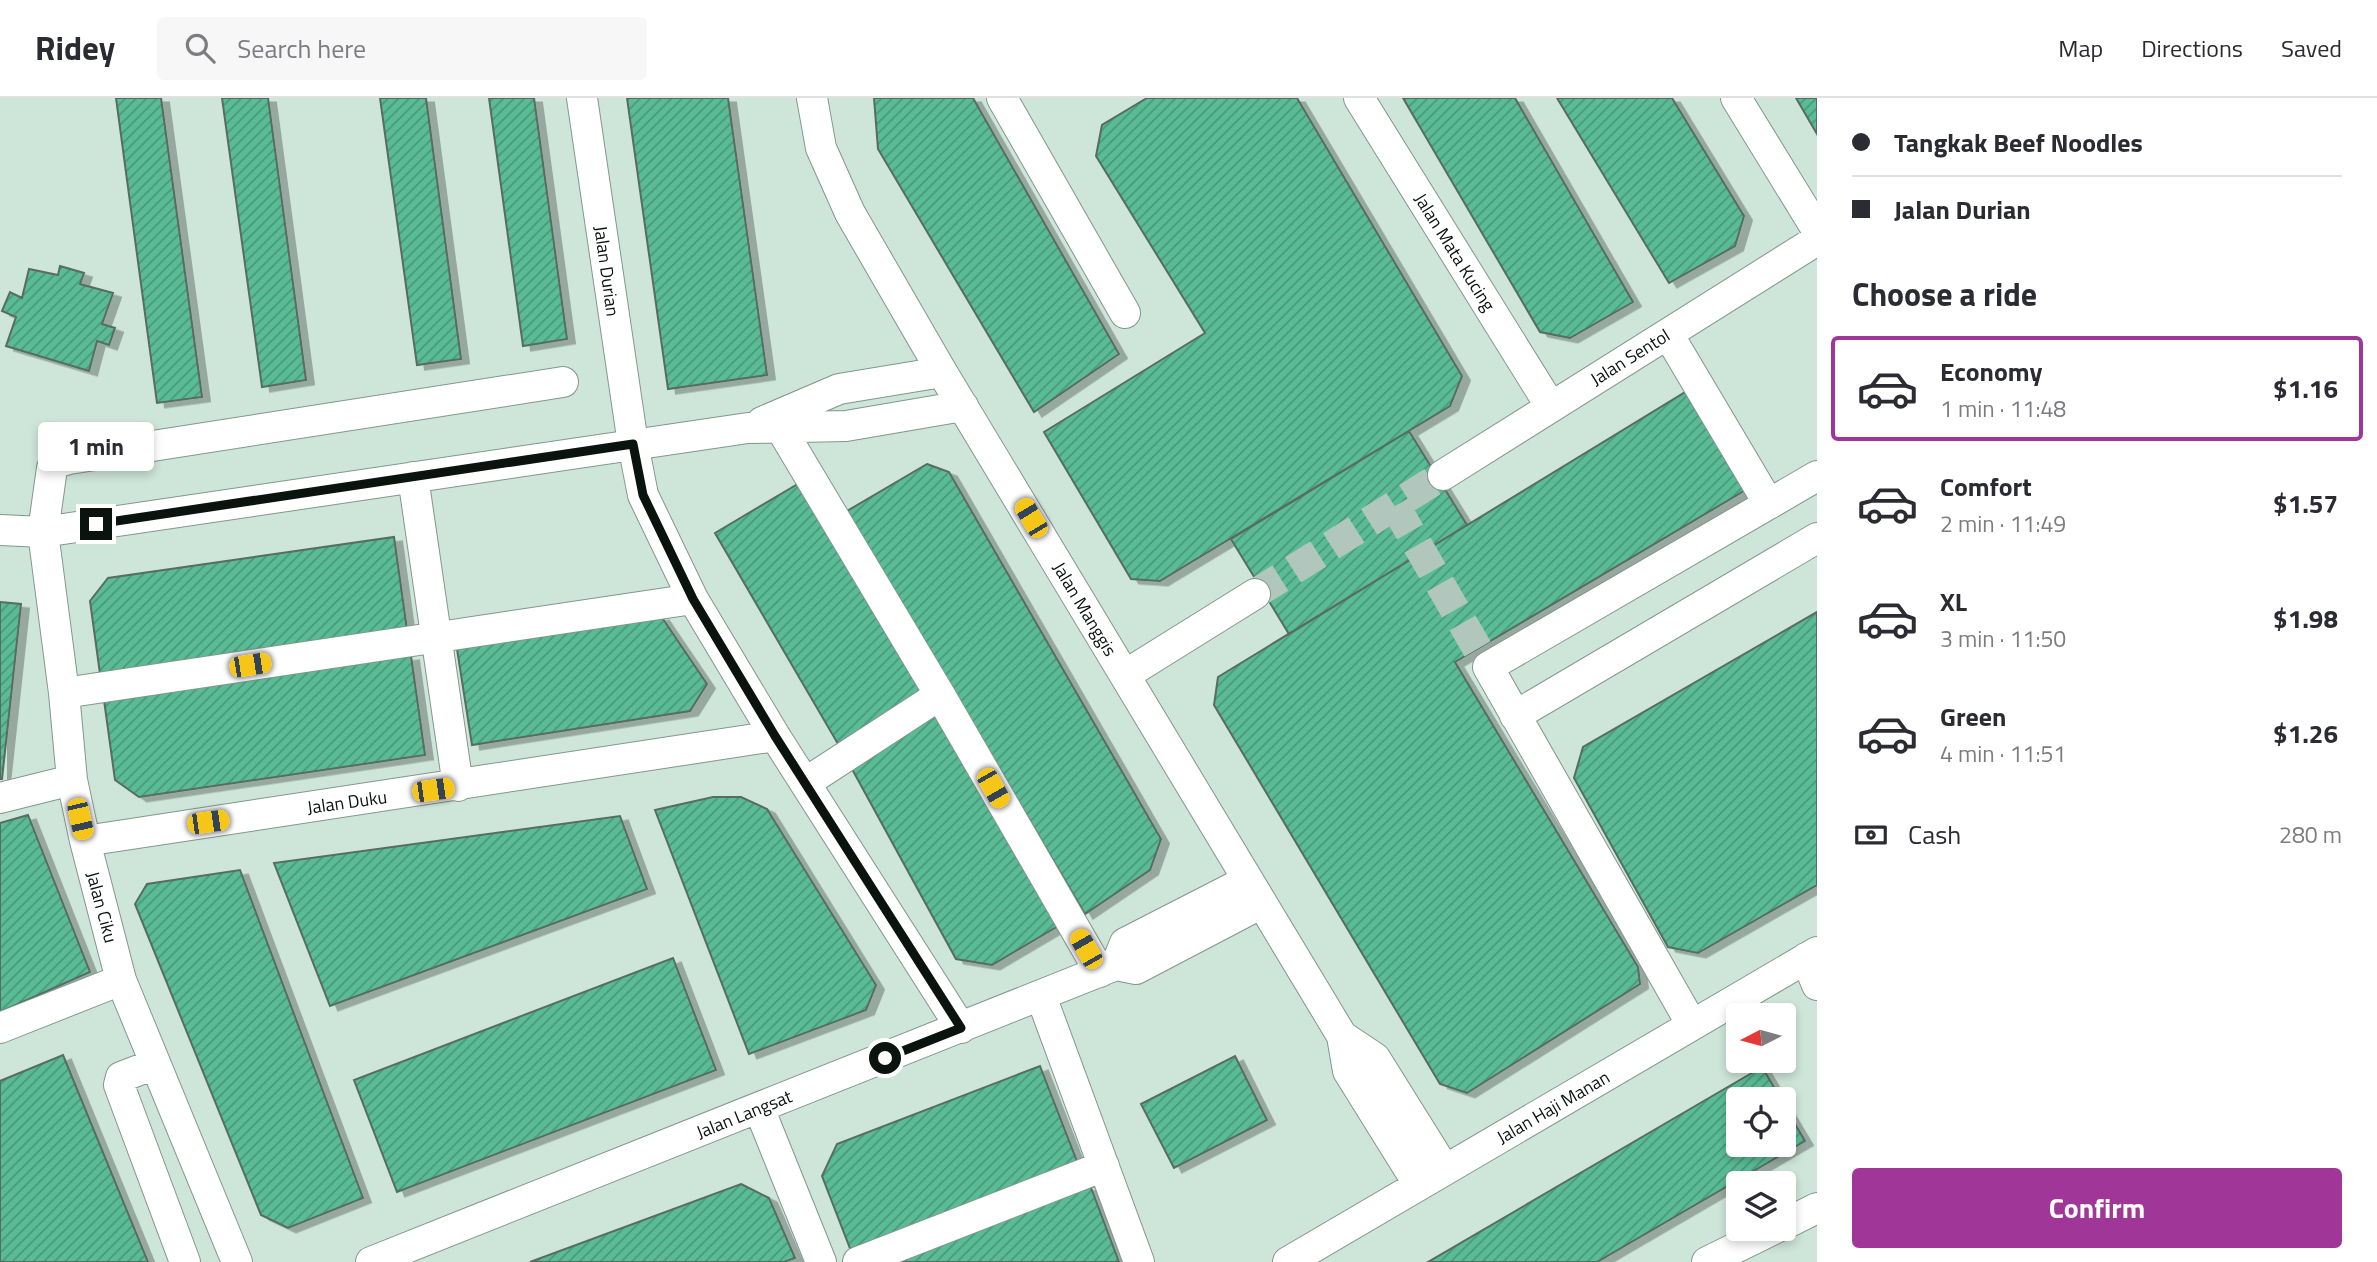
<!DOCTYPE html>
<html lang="en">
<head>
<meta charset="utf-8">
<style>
  body { margin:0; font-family:"Titillium Web",sans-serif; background:#f7f7f7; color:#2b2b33; height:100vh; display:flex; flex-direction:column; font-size:26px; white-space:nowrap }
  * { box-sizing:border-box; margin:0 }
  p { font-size:23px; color:#7c7c81 }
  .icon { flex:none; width:38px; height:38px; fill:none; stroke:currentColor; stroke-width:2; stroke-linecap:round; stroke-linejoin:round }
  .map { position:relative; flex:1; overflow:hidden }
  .drawer { display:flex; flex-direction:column; background:#fff; width:560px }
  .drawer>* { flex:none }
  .top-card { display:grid; align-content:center; height:154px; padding:0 35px; background:#fff }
  .needle { width:46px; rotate:264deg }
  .buttons { position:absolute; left:1726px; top:905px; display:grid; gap:14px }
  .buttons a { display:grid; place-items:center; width:70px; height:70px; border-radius:7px; background:#fff; box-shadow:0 4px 10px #0003; font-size:35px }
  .end { position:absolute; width:32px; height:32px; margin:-16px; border:9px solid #0b130f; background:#fff; box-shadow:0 0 0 4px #fff }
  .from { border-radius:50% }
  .bubble { position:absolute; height:49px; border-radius:7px; background:#fff; box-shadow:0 4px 10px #0003; font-size:23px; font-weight:700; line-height:49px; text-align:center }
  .car { position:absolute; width:21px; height:42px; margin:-21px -10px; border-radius:9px; box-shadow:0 0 5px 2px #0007; background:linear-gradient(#f5c518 24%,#345 0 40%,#f5c518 0 76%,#345 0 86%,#f5c518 0) }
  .top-card b { display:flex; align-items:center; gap:24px; height:66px; font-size:26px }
  .top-card b+b { border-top:2px solid #e1e1e2 }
  .top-card i { width:18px; height:18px; background:#2b2b33 }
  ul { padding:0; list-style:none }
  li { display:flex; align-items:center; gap:21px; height:105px; margin:0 14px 10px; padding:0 21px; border:4px solid transparent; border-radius:7px }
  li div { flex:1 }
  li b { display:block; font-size:26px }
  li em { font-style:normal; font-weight:700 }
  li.current { border-color:#a03697 }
  li>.icon { width:63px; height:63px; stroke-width:1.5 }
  h2 { padding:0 35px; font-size:32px; line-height:84px }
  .pay { display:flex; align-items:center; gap:18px; height:77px; padding:0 35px; font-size:26px }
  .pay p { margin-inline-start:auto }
  .primary-button { display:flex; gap:14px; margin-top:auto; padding:14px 35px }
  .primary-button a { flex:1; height:80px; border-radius:7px; background:#a03697; color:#fff; font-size:28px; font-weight:700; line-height:80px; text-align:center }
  header { display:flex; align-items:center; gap:42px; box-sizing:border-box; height:98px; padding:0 35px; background:#fff; border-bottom:2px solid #e1e1e2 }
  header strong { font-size:33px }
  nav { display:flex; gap:38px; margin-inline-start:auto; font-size:24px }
  .search { width:490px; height:63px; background:#f7f7f7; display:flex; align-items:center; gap:18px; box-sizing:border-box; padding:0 24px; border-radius:7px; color:#7c7c81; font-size:26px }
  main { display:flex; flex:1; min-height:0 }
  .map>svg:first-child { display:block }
  .building { fill:url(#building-hatch); stroke:#586c63; stroke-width:2; filter:url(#shadow) }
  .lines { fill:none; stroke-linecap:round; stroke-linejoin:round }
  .minor-tunnel { stroke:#b1c6bc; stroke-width:30; stroke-dasharray:30 15; stroke-linecap:butt }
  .minor-casing { stroke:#82978d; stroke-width:32 }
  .minor { stroke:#fff; stroke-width:30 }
  .route { stroke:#0b130f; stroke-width:9 }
  .labels { text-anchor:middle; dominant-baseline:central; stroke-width:6; stroke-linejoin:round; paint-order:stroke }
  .street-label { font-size:18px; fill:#0b130f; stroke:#fff }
</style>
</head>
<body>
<header>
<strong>Ridey</strong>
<div class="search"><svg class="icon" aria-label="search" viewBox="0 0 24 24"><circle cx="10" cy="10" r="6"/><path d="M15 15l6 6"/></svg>Search here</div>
<nav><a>Map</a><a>Directions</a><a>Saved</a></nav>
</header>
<main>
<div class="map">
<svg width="1817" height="1164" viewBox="0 0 1817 1164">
  <defs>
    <pattern id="building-hatch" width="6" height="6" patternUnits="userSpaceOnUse" patternTransform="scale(1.75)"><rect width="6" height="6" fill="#5abc96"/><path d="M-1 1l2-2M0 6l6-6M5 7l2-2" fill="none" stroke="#499879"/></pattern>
    <filter id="shadow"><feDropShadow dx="8" dy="4.5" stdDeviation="0" flood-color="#0004"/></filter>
  </defs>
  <rect width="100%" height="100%" fill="#cee5da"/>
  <path class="building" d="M116,0H161L202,299L157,305Z
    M222,0H268L306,282L262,289Z
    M380,0H426L461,261L417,267Z
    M489,0H534L567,241L523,248Z
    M627,0H728L767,277L668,291Z
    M874,0H973L1119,256L1034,314L878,51Z
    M1147,0H1297L1462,278L1450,308L1160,483L1131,481L1044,334L1205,235L1096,58L1102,27Z
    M1403,0H1515L1633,204L1570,240L1540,234Z
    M1557,0H1672L1744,118L1735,148L1669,185Z
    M1796,0H1817V36Z
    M60,168L84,175L80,186L113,195L102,226L115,230L109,247L97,243L89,273L6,248L16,219L2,213L10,194L22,200L29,171L58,177Z
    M1692,290L1749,390L1455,564L1638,869L1640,886L1467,995L1440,986L1214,607L1218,579Z
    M1409,333L1467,427L1289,536L1231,441Z
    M927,366L949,374L1161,741L1150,772L1085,816L847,413Z
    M801,384L924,595L838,646L715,435Z
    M394,439L408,539L101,583L90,503L108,480Z
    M0,504L21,506L2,681H0Z
    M1817,514V787L1698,855L1668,849L1574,680L1583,649Z
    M661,518L707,586L690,613L472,647L457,551Z
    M411,558L425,657L139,699L115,682L104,602Z
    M937,616L1060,827L992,867L956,861L852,671Z
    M713,699H741L767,711L876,887L866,912L749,956L655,712Z
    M28,717L90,874L0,914V725Z
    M620,718L647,791L330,908L274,765Z
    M240,772L363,1100L288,1130L261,1117L135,806L147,786Z
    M673,860L716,972L397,1094L354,982Z
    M63,957L148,1164H0V983Z
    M1235,958L1267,1022L1174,1070L1141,1006Z
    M1040,968L1078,1066L851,1153L822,1078L837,1046Z
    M1762,969L1781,1001H1738V1046H1783V1006L1805,1043L1597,1164H1428Z
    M741,1086L769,1100L795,1160L784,1164H530Z
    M1090,1087L1119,1164H890Z"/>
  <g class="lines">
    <path class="minor-tunnel" d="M1395,408L1488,569
      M1255,496L1443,377"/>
    <g class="minor-casing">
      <path id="minor" d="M582,0L633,346L643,397L693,501L775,638L961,930
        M812,0L821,50L850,115L942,274L1342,938L1348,973L1419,1087
        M1002,0L1125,215
        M1359,0L1551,309
        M1736,0L1817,132
        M1668,236L1769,406
        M762,324L839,291L942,274
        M780,329L940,597L1100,874
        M1443,377L1817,142
        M413,379L458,688
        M0,432L43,434L748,330L846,328L963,308
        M1125,577L1255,496
        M64,595L693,501
        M1515,618L1817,440
        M805,685L940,597
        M0,700L72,682
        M85,743L775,638
        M1806,860L1817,887
        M1116,867L1125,845L1248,782
        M1041,898L1139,1164
        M1692,927L1488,569L1817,378
        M0,930L121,882
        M1342,938L1375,960L1445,1072
        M155,966L121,979L119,987L185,1164
        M759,1010L821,1164
        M1783,1127L1817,1110
        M237,1164L121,882L85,743L72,682L64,595L43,434L52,370L58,364L69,361L563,284
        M371,1164L1116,867L1136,871L1262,805
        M858,1164L1104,1068
        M1288,1164L1817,854
        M1707,1164L1776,1130"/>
    </g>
    <use href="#minor" class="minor"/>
  </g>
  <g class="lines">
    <path class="route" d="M96,426L633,346L643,397L693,501L775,638L961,930L885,960"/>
  </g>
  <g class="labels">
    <g class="street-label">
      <text transform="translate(1455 154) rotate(58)">Jalan Mata Kucing</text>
      <text transform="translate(607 173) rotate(82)">Jalan Durian</text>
      <text transform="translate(1630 259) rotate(-32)">Jalan Sentol</text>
      <text transform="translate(1085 511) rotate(59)">Jalan Manggis</text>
      <text transform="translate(347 704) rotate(-8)">Jalan Duku</text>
      <text transform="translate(102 809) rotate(75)">Jalan Ciku</text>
      <text transform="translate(1553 1009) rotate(-30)">Jalan Haji Manan</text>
      <text transform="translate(744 1016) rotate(-22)">Jalan Langsat</text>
    </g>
  </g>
</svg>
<div class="buttons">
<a><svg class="needle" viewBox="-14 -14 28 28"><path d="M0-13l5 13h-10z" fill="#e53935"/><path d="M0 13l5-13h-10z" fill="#7c7c81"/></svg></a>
<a><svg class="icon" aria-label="locate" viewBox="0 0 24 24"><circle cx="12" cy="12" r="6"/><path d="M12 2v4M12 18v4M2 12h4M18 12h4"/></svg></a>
<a><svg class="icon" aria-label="layers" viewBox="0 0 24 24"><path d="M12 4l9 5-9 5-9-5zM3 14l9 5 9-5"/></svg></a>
</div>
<i class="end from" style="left:885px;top:960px"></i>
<i class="end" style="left:96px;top:426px"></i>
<div class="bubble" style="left:38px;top:324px;width:116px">1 min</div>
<i class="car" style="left:1031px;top:420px;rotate:329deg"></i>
<i class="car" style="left:250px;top:567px;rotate:81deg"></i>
<i class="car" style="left:993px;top:690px;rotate:150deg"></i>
<i class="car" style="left:433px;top:692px;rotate:82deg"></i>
<i class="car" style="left:80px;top:721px;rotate:167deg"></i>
<i class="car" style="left:208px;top:724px;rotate:82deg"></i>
<i class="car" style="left:1086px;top:851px;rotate:330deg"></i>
</div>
<section class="drawer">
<div class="top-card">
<b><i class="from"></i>Tangkak Beef Noodles</b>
<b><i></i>Jalan Durian</b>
</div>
<h2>Choose a ride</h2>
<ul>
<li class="current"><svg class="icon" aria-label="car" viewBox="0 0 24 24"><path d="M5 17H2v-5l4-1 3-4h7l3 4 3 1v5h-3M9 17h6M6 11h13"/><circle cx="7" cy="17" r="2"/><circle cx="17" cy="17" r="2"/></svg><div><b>Economy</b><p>1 min · 11:48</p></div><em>$1.16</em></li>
<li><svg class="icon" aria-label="car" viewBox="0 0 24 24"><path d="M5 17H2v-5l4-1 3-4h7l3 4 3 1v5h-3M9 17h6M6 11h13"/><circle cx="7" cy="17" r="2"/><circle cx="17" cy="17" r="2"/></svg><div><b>Comfort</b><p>2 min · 11:49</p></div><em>$1.57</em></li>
<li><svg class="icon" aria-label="car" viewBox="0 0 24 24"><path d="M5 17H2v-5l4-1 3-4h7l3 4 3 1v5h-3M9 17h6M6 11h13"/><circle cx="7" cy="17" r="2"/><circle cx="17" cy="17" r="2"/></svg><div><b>XL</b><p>3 min · 11:50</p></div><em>$1.98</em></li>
<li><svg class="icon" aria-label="car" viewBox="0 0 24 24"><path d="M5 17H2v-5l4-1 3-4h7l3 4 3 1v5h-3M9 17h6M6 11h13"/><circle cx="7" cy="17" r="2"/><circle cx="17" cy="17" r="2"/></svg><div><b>Green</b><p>4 min · 11:51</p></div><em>$1.26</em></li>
</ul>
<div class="pay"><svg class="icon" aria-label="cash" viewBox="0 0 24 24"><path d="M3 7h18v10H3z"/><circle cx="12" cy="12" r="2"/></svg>Cash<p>280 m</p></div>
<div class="primary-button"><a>Confirm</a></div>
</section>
</main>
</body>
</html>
